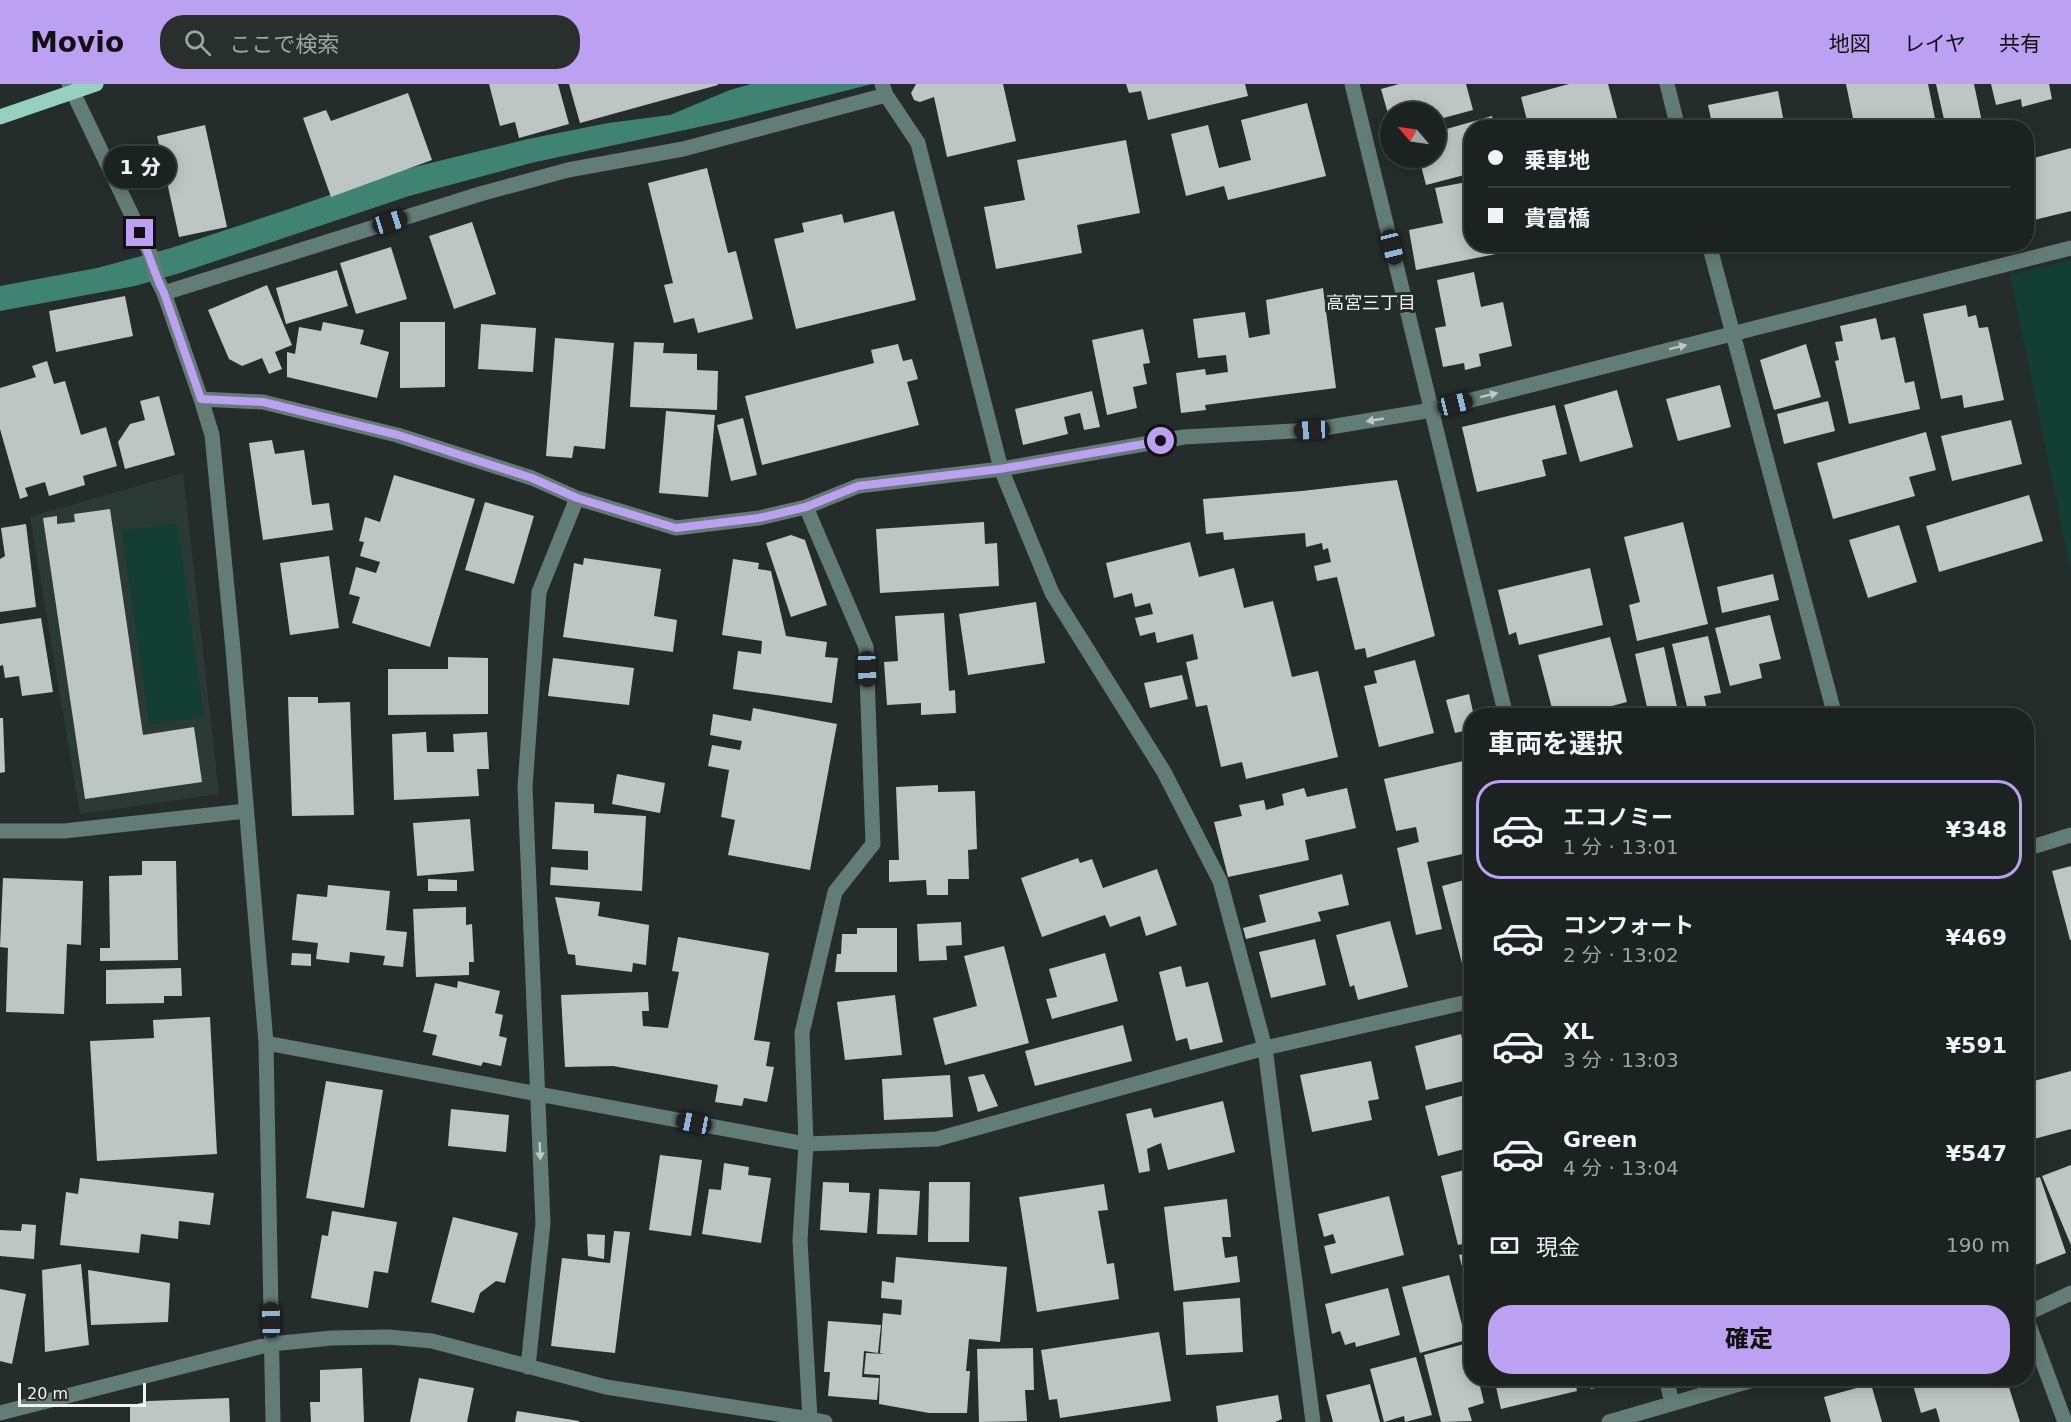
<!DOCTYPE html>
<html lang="ja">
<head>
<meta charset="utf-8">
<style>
  body { margin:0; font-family:"DejaVu Sans","Noto Sans JP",sans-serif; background:#292f2d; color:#f1f3f6; height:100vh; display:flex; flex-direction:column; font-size:22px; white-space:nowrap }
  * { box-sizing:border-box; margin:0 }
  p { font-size:20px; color:#a0a4a5 }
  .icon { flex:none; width:33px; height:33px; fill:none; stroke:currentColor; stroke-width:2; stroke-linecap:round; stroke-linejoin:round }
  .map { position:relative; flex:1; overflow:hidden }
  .sheet { position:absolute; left:1464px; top:624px; width:570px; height:678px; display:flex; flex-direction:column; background:#1c2220; border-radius:24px; box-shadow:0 3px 15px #0003,0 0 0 2px #3a3f3e }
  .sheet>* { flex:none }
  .hud { position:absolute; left:1464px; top:36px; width:570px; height:132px; border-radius:24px; box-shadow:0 3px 15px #0003,0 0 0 2px #3a3f3e; display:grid; align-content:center; height:132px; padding:0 24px; background:#1c2220 }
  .needle { width:39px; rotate:299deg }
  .tools { position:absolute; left:1380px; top:18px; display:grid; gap:12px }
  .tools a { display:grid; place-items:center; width:66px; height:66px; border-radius:50%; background:#1c2220; box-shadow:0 3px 15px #0003,0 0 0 2px #3a3f3e; font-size:30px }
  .scale { position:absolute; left:18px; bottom:15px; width:128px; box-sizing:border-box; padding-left:6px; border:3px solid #eff3f2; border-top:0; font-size:16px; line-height:21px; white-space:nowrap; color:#eff3f2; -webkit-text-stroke:4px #252d2a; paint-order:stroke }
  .end { position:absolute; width:27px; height:27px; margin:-14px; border:8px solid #bca0f2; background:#111; box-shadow:0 0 0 3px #111 }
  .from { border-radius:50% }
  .bubble { position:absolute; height:42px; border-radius:21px; background:#1c2220; box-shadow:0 3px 15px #0003,0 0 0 2px #3a3f3e; font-size:20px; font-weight:800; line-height:42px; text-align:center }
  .car { position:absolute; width:18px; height:36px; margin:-18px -9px; border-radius:8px; box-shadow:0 0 4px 2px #0007; background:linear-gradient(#222 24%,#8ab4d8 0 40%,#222 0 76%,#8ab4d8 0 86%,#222 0) }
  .hud b { display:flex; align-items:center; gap:21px; height:57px; font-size:22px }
  .hud b+b { border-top:2px solid #3a3f3e }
  .hud i { width:15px; height:15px; background:#f1f3f6 }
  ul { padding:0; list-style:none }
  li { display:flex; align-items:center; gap:18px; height:99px; margin:0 12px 9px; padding:0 12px; border:3px solid transparent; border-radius:24px }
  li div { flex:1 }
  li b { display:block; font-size:22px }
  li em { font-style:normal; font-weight:800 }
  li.selected { border-color:#bca0f2 }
  li>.icon { width:54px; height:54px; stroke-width:1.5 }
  h2 { padding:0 24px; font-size:27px; line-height:72px }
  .pay { display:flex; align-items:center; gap:15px; height:66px; padding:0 24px; font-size:22px }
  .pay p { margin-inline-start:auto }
  .primary-button { display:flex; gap:12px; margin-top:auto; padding:12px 24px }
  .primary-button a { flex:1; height:69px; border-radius:24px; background:#bca0f2; color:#111; font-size:24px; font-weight:800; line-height:69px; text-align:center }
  header { display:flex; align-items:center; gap:36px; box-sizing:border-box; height:84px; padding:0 30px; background:#bca0f2; color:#111 }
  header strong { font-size:28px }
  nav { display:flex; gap:33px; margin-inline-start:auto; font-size:21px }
  .search { width:420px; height:54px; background:#292f2d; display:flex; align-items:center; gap:15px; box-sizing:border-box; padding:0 21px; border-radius:24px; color:#a0a4a5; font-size:22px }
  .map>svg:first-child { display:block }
  .built { fill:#2b3a35 }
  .green { fill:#123e34 }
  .water { fill:#3f8472 }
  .building { fill:#bdc6c3 }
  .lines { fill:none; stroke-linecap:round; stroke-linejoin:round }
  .minor { stroke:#627d75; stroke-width:15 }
  .major { stroke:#96d0bf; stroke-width:15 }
  .oneway { fill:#becac6 }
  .route { stroke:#bca0f2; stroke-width:8 }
  .labels { text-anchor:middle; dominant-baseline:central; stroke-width:6; stroke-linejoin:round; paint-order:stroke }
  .neighbourhood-label { font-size:18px; fill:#eff3f2; stroke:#252d2a }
</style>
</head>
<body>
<header>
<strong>Movio</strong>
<div class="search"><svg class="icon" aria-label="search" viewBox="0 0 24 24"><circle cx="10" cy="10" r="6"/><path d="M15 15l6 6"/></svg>ここで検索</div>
<nav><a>地図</a><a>レイヤ</a><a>共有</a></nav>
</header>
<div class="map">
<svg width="2071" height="1338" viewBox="0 0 2071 1338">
  <rect width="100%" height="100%" fill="#252d2a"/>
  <path class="built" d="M183,389L219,710L80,730L30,433Z"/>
  <path class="green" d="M2071,176V488L2010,191Z
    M177,439L204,633L149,641L122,447Z"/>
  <path class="water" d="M751,0H872L731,36L531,79L409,112L180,189L135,202L0,227V202L97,184L171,164L286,126L402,86L528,55L608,39L670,31L730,6Z"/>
  <path class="building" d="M489,0H558L569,40L519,54L515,38L500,42Z
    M569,0H718V1L580,39Z
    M916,0H1003L1016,57L947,73L934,13L920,18L914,16L911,9Z
    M1126,0H1245L1248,12L1148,36L1141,7L1129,9Z
    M1399,0H1466L1473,26L1436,36V28H1390V37L1381,5Z
    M1569,0H1608L1619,41L1608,44H1529L1521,13Z
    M1846,0H1928L1937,44H1855Z
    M1936,0H1974L1982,38L1946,44Z
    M1991,0H2049L2052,15L2022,23L2021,15L1996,21Z
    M1778,7L1785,44H1713L1708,21Z
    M408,9L432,76L331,113L303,34L326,26L331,37Z
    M1307,19L1326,92L1228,116L1224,102L1186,112L1171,50L1208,41L1219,84L1251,76L1241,36Z
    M1492,32L1495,44H1472V89L1426,101L1419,74H1436V48Z
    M205,41L227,143L179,153L157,52Z
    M1126,56L1140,129L1077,141L1082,169L996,185L984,123L1025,116L1017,76Z
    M2071,64V127L2026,138V76Z
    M707,84L728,169L736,167L753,235L698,249L694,234L674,239L664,201L673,199L648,99Z
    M1472,97V160H1494L1496,170L1416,186L1409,146L1443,139L1435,104Z
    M894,127L916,216L796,245L774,155L804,148L802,139L842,130L844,139Z
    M472,138L496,210L454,225L429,152Z
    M1521,160H1540L1541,161L1522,166Z
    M391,163L407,215L356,230L340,179Z
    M337,186L348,222L286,240L276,204Z
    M1474,188L1481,223L1503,218L1512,262L1479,270L1481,282L1465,286L1464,279L1443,283L1435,244L1446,242L1437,196Z
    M267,201L292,261L275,268L282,285L269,290L262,274L242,282L229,275L208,226Z
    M1323,204L1336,304L1205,321L1206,326L1181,329L1176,289L1205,285L1206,291L1228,288L1226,271L1198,274L1193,235L1245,228L1249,254L1270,250L1266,216Z
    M125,212L133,252L56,268L49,227Z
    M1966,221L1968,233L1976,231L1979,244L1988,243L2004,316L1964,324L1962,311L1941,315L1923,230Z
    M1876,234L1881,256L1895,253L1905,299L1914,297L1920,325L1849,340L1835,277L1839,276L1835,258L1843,257L1840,242Z
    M323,238L364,246L360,260L389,268L377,314L287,293V268L295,270L299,243L321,247Z
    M400,238H445V303L400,304Z
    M481,240L536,244L533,288L478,285Z
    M1143,245L1150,279L1143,280L1147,300L1133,303L1137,324L1107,331L1092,256Z
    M555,254L614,259L605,365L574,362L572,374L546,372Z
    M634,258L664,259L663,269L697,270V286L718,287L717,326L630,323Z
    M898,260L903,277L912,275L918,295L907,298L919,341L762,381L745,312L874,279L871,266Z
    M1806,260L1821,313L1774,326L1760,276Z
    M47,277L54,300L65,297L81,351L106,343L117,382L83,392L85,401L49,412L45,398L25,404L28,412L20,415L0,345V304L36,293L32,282Z
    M1720,301L1731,343L1678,357L1666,315Z
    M1617,306L1633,363L1580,378L1564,321Z
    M1092,307L1100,343L1084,346L1080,329L1064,333L1068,350L1023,361L1015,325Z
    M159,312L175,371L125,385L118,358L130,340L145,336L140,317Z
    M1828,317L1835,347L1784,360L1777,330Z
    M1555,321L1567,370L1542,376L1546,392L1477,408L1462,343Z
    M666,327L715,331L708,413L659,409Z
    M743,334L757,391L731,397L717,341Z
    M2011,336L2022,380L1952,397L1941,352Z
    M1926,348L1936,386L1909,393L1915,412L1833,435L1817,379Z
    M272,356L275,370L304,366L312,421L329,419L333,446L263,456L249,359Z
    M394,391L475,415L430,563L352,539L360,513L349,510L356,483L376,489L380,478L360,472L364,458L359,457L365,433L380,438Z
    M1397,396L1435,552L1367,574L1365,564L1355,566L1337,493L1317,497L1314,482L1331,478L1328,464L1323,466L1322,459L1306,463L1305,449L1224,456L1223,448L1206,450L1203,415L1302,407Z
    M2029,411L2043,457L1939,488L1926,442Z
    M485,418L534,432L514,500L465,486Z
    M110,425L143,651L194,643L202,698L85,715L43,434L57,432V440L75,438L74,430Z
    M984,438L985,460L997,459L999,502L880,509L876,445Z
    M1683,438L1708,540L1637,557L1629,521L1640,518L1624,453Z
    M26,440L36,523L0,528V475L5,472L1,444Z
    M1899,441L1917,498L1868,514L1849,456Z
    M791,451L805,456L827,521L791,533L766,459Z
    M1190,458L1199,493L1234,484L1244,524L1273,517L1292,593L1318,587L1338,673L1246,695L1242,678L1221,683L1207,621L1196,623L1186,578L1198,575L1193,550L1157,559L1155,548L1140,552L1135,534L1153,530L1150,519L1135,523L1132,509L1114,514L1106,479Z
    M329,472L339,544L290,551L280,479Z
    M584,474L661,485L654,532L677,536L673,568L563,553L574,479L583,481Z
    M733,475L759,479L758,485L771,487L786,552L827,558L825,573L838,574L832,619L733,605L738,567L761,570L762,557L722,551Z
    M1590,484L1603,541L1519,561L1516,548L1509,551L1498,506Z
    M1773,490L1779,516L1722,529L1717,503Z
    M1036,518L1045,579L968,591L959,530Z
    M944,529L949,607L955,606L956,629L921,631V619L887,621L884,578L898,577L895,532Z
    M1770,531L1781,575L1759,580L1762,594L1730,602L1715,544Z
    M41,534L53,608L22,612L19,592L5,594L3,581L0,582V540Z
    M1708,552L1721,609L1704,612L1707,626L1689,631L1672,560Z
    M1610,553L1627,618L1574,632H1554L1538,571Z
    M1664,563L1679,632H1649L1635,570Z
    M448,573L488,574V630L388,631V585H448Z
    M553,574L634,584L629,621L548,612Z
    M1415,576L1434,649L1379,663L1364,602L1377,599L1374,587Z
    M1182,591L1188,615L1150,624L1144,599Z
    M1469,610L1474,632H1472V645L1455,649L1446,616Z
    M288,613H318V619L350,618L354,731L292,732Z
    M753,624L837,640L810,786L728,771L735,736L721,733L729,686L708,682L712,661L740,666L742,657L710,651L713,630L751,637Z
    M0,634H3L5,688L0,689Z
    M426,648L427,668H454L453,650L487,648L489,685H477L479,712L394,716L392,650Z
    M1472,675V768L1427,778L1442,845L1416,851L1397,764L1419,758L1416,743L1396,747L1384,695Z
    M617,690L665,699L660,729L612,720Z
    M938,701V708L975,707L977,765L968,766L969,795H948V811H927L926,796L889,798V776H899L896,703Z
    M1304,704L1307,713L1347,704L1356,744L1305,756L1309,776L1228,793L1214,738L1242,732L1239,721L1264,716L1266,726L1284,721L1282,710Z
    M555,718L594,720V729L646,732L642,807L550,801L551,783L588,786V767L552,765Z
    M470,735L474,787L417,792L413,739Z
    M1078,774L1080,779L1092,775L1103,804L1157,785L1177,841L1146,852L1140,832L1110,843L1105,831L1042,853L1021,794Z
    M142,777H176L178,876L100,877V864H110L109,792L142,791Z
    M2071,782V856H2070L2052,787Z
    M1342,790L1349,821L1318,828L1321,837L1246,855L1243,844L1266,838L1259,811Z
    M3,794L83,797L81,861L67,860L64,930L6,928L8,864L0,863Z
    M1472,794V889L1465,891L1442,802Z
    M428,795L457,796V807H428Z
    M328,801L390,807L386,846L407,848L403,883L383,881L385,872L350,868L349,879L316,875L318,859L292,856L297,810L327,813Z
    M555,813L600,818L598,832L649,841L646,881L633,879L632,888L576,881L575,871L568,870Z
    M466,823V841L472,840L474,878H469V891L416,893L413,825Z
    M1390,837L1408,903L1358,916L1354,901L1350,903L1336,851Z
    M961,838L962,861L946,862L947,876L919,877L917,840Z
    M857,844H897V888H835L837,870H841L842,850H857Z
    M678,853L769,869L754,956L770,958L766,982L774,983L767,1018L744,1014L742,1022L715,1018L718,1001L613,982L565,983L561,911L648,908L649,927H642L643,942L668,944L679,888L672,887Z
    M1315,855L1326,901L1271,914L1259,868Z
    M1004,862L1029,959L945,981L933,934L977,922L964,872Z
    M292,869L311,870V882L291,881Z
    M1105,869L1118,917L1052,935L1046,915L1057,913L1049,885Z
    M1181,882L1186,903L1208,898L1223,958L1190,966L1187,954L1176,957L1159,888Z
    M181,884L182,912H164V919L106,920V886Z
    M458,897L500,907L495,929L503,931L499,952L507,954L501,982L483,978L481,982L432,971L437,951L423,948L435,899L457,904Z
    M895,911L902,971L845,976L837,918Z
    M210,933L217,1070L97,1077L90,957L154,954L153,936Z
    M1123,941L1132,977L1035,1002L1025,967Z
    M1461,950L1472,995L1426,1006L1415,962Z
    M1371,977L1379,1015L1368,1017L1372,1036L1312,1048L1300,991Z
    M2071,987V1045L2026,1057V999Z
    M984,990L998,1022L978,1028L968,993Z
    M950,991L953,1033L884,1036L882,995Z
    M326,997L383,1006L364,1124L306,1114Z
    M1472,1009V1063L1438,1072L1425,1022Z
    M1223,1017L1235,1068L1168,1086L1161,1059L1147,1065L1150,1087L1139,1089L1126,1030L1151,1024L1154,1034Z
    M451,1025L509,1031L506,1068L448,1062Z
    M660,1071L702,1076L691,1152L649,1146Z
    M724,1079L749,1083L748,1091L771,1094L761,1159L702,1150L709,1105L721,1106Z
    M2071,1081V1161L2042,1092Z
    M1472,1084V1158L1458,1161L1441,1092Z
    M2040,1093L2066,1169L2030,1183L2026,1172V1097Z
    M80,1094L214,1109L210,1141L179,1137L178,1155L141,1150L139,1169L60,1161L66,1108L78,1110Z
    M823,1098L849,1099V1108L870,1109L867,1149L820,1146Z
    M929,1098H970L969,1158H928Z
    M1104,1100L1108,1126L1098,1127L1107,1180L1114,1179L1119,1215L1037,1228L1019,1113Z
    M879,1105L920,1107L917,1151L877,1150Z
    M1389,1112L1404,1171L1331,1190L1324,1162L1336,1159L1333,1150L1324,1153L1318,1130Z
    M1227,1115L1231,1153H1222L1225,1174L1237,1172L1240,1198L1174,1207L1164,1123Z
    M332,1127L397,1138L388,1189L374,1187L368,1224L311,1214L322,1151L328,1152Z
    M453,1133L518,1149L505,1199L496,1197L480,1209L474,1229L431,1218Z
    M22,1140L36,1141L34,1175L0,1172V1146L21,1147Z
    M614,1147L630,1148L615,1269L551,1262L562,1174L610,1179Z
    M587,1150L605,1151L604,1175L588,1172Z
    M1472,1168V1217H1471L1459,1171Z
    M896,1173L1007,1183L1000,1258L969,1255L966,1287H970L967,1329H929L879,1320L880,1291L864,1290L866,1269L884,1270L880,1269L883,1229L901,1231L902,1216L881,1214L882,1197L894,1199Z
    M81,1180L89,1261L45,1268L42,1186Z
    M88,1186L170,1199L168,1238L91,1241Z
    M1449,1191L1466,1256L1420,1269L1402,1203Z
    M1388,1204L1400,1251L1356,1263L1355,1258L1345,1261L1340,1247L1332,1250L1325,1220Z
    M0,1205L26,1210L12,1280L0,1277Z
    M1240,1214L1243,1268L1186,1271L1183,1218Z
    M828,1237L881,1241L878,1269L864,1267L862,1293L879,1294L877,1316L828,1312L830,1288H824Z
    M1159,1248L1171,1317L1060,1334L1057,1315L1049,1316L1041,1266Z
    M1468,1259L1472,1272V1294H1478L1484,1319L1468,1324L1472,1337L1441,1338L1424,1271Z
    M1033,1264L1034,1306H1025L1027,1337L979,1338L977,1265Z
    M1416,1273L1432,1331L1405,1338L1404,1332L1384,1338L1370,1285Z
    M362,1284L364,1338H311L310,1318H320V1286Z
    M419,1294L474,1304L467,1338H410Z
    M1494,1294H1574L1577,1307L1501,1325Z
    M1588,1294H1629V1295L1591,1305Z
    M1911,1294H2006L2020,1338H1940L1936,1324L1921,1329Z
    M1370,1300L1380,1338H1333L1326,1311Z
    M1871,1300L1882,1338H1831L1824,1313Z
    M1278,1311L1282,1335L1275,1338H1218L1216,1322Z
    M229,1314L230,1338H130V1322L148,1317Z
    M517,1327L579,1337V1338H515Z"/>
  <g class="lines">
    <path class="minor" d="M69,0L150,169L157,195L164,209L201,315L212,351L233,565L266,959L273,1338
      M882,0L886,11L918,59L1001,385L1052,509L1164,688L1220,797L1265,964L1313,1338
      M1352,0L1506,632
      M1667,0L1678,44
      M1709,160L1835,632
      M164,209L480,110L568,86L683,65L886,11
      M201,315L263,318L397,351L532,394L577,414L676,444L759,434L806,423L858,402L1001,385L1184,353L1312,346L1432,326L2071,164
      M0,747H64L246,727
      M2026,765L2071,751
      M266,959L806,1060L937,1055L1265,964L1472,917
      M2026,1230L2071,1209
      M2026,1233L2065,1338
      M528,1283L543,1139L525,703L539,508L577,414
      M1666,1294L1672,1319
      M0,1329L271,1260L332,1254L388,1253L432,1257L606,1303L810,1335L800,1156L806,1060L802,949L835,808L873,760L866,563L806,423
      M809,1338L810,1335L825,1338
      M1609,1338L1760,1294"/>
    <path class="major" d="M0,33L96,0"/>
  </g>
  <defs><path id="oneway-solid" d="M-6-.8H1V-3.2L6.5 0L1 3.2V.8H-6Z" transform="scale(1.5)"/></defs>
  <g class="oneway">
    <use href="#oneway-solid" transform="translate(1678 263) rotate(-14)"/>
    <use href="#oneway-solid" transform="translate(1489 311) rotate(-14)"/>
    <use href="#oneway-solid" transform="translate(1375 336) rotate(171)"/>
    <use href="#oneway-solid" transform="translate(540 1067) rotate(88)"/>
  </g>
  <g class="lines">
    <path class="route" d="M140,149C149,169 154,190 164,209L201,315L263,318L398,351L532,394L577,414L676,444L759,434L806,423L858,402L1000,385L1161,357"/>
  </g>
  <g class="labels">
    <g class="neighbourhood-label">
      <text x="1371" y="218">高宮三丁目</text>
    </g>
  </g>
</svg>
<div class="tools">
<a><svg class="needle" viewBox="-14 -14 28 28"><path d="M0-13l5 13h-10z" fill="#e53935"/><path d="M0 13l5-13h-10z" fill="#a0a4a5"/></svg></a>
</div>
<div class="scale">20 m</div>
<i class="end from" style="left:1161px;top:357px"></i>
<i class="end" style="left:140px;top:149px"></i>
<div class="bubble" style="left:104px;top:62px;width:72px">1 分</div>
<i class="car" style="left:390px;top:138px;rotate:73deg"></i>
<i class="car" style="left:1392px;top:163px;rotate:166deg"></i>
<i class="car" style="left:1455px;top:320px;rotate:76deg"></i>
<i class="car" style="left:1312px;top:346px;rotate:267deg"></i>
<i class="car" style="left:867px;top:585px;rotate:178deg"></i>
<i class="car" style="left:694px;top:1039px;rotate:281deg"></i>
<i class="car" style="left:271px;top:1236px;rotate:359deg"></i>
<div class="hud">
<b><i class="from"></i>乗車地</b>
<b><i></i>貴富橋</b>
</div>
<section class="sheet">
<h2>車両を選択</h2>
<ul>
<li class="selected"><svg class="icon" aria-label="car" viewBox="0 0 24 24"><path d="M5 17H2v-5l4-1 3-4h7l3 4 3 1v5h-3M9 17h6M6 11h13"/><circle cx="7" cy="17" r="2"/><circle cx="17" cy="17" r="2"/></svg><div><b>エコノミー</b><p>1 分 · 13:01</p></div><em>¥348</em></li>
<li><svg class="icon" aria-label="car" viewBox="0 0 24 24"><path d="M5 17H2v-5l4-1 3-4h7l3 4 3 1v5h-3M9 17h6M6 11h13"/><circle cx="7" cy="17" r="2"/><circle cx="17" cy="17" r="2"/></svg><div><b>コンフォート</b><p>2 分 · 13:02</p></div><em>¥469</em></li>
<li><svg class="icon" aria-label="car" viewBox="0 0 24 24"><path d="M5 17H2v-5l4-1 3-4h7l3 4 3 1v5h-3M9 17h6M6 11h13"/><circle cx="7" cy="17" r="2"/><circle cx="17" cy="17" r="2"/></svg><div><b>XL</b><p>3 分 · 13:03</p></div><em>¥591</em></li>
<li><svg class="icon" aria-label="car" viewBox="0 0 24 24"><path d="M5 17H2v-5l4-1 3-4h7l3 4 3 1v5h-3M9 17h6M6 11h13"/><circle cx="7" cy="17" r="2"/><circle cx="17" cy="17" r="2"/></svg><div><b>Green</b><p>4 分 · 13:04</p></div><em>¥547</em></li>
</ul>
<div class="pay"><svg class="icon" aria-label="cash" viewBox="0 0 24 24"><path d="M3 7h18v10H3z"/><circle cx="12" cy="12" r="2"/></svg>現金<p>190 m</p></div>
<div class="primary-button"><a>確定</a></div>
</section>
</div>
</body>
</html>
